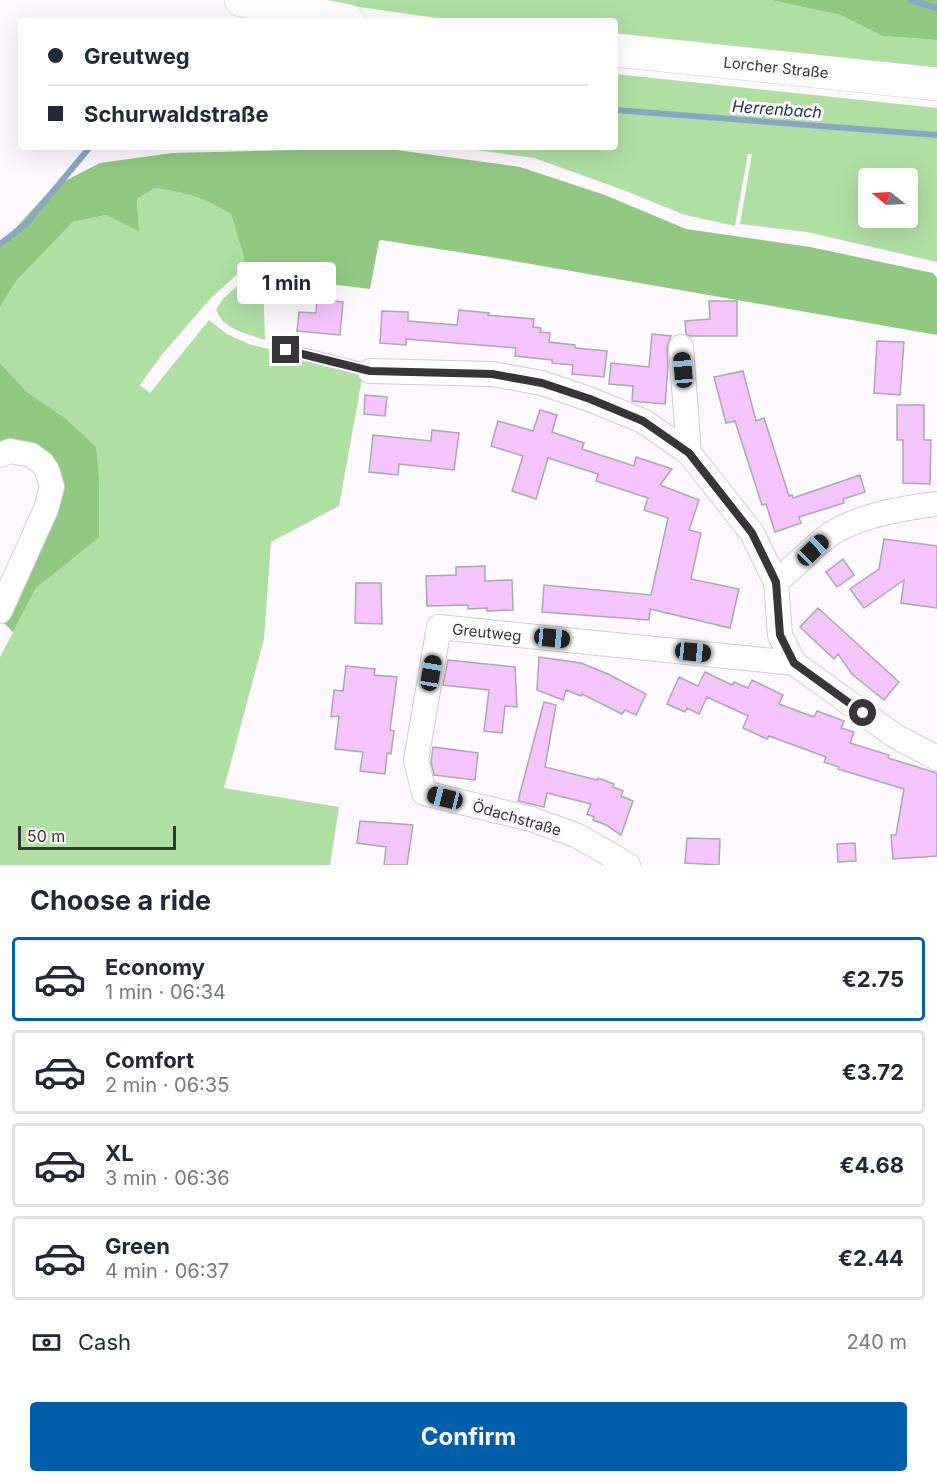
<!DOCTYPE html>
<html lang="en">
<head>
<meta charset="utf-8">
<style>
  body { margin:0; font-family:Inter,sans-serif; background:#f2f2f3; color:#1f2937; height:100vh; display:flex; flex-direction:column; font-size:22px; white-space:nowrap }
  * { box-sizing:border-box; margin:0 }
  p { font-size:20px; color:#747a83 }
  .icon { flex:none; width:33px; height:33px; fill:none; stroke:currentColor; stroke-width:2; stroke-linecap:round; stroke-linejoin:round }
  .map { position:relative; height:865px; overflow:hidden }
  .drawer { display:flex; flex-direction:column; background:#fff; flex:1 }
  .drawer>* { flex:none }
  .hud { position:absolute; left:18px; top:18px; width:600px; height:132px; border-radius:6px; box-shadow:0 6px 24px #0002; display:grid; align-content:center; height:132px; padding:0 30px; background:#fff }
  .needle { width:39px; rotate:288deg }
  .controls { position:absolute; left:858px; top:168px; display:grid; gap:12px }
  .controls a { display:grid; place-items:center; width:60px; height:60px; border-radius:6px; background:#fff; box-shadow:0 6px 24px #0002; font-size:30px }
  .scale { position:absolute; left:18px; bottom:15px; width:158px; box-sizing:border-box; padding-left:6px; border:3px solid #373537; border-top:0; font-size:16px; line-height:21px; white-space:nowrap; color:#373537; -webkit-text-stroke:4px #fef9ff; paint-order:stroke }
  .end { position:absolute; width:27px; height:27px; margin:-14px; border:8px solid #373537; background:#fff; box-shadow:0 0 0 3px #fff }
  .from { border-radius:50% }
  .bubble { position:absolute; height:42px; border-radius:6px; background:#fff; box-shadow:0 6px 24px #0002; font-size:20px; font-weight:700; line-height:42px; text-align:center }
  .car { position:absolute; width:18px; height:36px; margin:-18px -9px; border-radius:8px; box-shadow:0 0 4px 2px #0007; background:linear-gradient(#222 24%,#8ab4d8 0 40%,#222 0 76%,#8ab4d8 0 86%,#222 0) }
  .hud b { display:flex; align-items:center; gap:21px; height:57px; font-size:22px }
  .hud b+b { border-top:2px solid #e0e1e3 }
  .hud i { width:15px; height:15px; background:#1f2937 }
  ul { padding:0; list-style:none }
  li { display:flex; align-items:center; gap:18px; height:84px; margin:0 12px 9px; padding:0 18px; border:3px solid #e0e1e3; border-radius:6px }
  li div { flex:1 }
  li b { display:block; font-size:22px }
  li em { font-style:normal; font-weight:700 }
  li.active { border-color:#005eab }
  li>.icon { width:54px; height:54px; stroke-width:1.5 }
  h2 { padding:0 30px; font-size:27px; line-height:72px }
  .pay { display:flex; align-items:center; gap:15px; height:66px; padding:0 30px; font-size:22px }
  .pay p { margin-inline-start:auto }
  .button { display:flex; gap:12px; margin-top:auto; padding:12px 30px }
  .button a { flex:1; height:69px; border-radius:6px; background:#005eab; color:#fff; font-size:24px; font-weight:700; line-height:69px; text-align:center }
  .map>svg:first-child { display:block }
  .green { fill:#b0dfa4; fill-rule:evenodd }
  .forest { fill:#91c983 }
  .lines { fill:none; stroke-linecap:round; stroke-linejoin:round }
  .stream { stroke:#88a8c0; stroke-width:6 }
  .building { fill:#f4c5fc; stroke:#ada7ae; stroke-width:1.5 }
  .service-casing { stroke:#d2ccd3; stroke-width:14 }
  .minor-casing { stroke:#d2ccd3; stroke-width:26 }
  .primary-casing { stroke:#d2ccd3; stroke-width:34 }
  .service { stroke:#fff; stroke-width:12 }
  .minor { stroke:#fff; stroke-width:24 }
  .primary { stroke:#fff; stroke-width:33 }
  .route { stroke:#373537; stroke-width:8 }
  .labels { text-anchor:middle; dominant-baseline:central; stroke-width:6; stroke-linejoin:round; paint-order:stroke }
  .street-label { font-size:15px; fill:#373537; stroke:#fef9ff }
  .water-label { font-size:16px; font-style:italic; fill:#13364d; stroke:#fef9ff }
</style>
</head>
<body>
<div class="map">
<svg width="937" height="865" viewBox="0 0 937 865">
  <rect width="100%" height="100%" fill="#fef9ff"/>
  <path class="green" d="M309,0H771L840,15L882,36L937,40V69L615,36V21H459Z
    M615,74L937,108V262L807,232L740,224L752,154H748L735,226L685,215L623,190L534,158L455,147H615ZM868,178H908V218H868Z
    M155,188C187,193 202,197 231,214L244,258L242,270L210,299L160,357L140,385L150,393L209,320L227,334L249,344L363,373L339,506L271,542L264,639L224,788L339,807L330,865H0V657L36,588L99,538L65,418L27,392L0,363V307L17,280L73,222L106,215L139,230L137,199Z
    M251,273L263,276L265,340C248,334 221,329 216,309L223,299Z"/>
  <path class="forest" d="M771,0H937V40L882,36L840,15Z
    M298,150H397L520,167L605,195L686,229L810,247L933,273L937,278V335L503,259L381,240L379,241L370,289L263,276L242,270L244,258L231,214C202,197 187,193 155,188L137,199L139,231L106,215L73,222L17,280L0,307V245L53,187L100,163L172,153Z
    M0,363L27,392L65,418L96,447L99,481V538L36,588L13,632L4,623L10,596L53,473L0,451Z"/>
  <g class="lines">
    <path class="stream" d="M910,0L937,8
      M615,110L937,135
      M0,244L25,225L90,147"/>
  </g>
  <path class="building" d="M317,299L343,302L340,335L297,331L299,312L316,313Z
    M709,301H737V336H690L686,334L685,321L710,319Z
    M459,310L489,313L488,315L534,319L533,327L541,328L540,332L550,333L549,342L575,345V348L607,351L604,377L572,374L573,365L552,363V360L515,356L516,348L406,339V345L380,343L382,311L408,312V321L457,325Z
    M652,334L671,336L667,347L668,367L665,404L632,401L633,386L609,384L611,363L649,367Z
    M877,341L904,342L900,395L874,393Z
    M743,371L756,421L764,418L789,496L792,495L793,498L860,475L865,492L843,499L844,503L799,517L801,523L775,532L766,504L762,505L735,421L726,423L714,377Z
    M365,395L387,397L385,416L364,414Z
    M897,405H924V440H931L930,484L903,483V440H897Z
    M540,410L557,415L552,432L584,443L582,449L634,466L636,457L672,469L660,485L699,500L689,530L701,533L691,579L739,589L730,628L650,609L649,620L542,612L544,585L651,595L668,518L644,510L648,498L596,481L598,474L548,458L536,499L512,491L523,456L491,446L498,421L533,431Z
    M432,430L459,433L454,470L399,464L398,475L369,472L373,435L431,441Z
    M884,539L937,546V608L901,603L904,580L864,608L850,589L879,569Z
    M843,559L854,575L837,587L826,572Z
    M485,566V581L512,580L513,610L487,611V608L468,609V605L427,606L426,576L456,575V567Z
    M356,583H381L382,624L355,623Z
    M818,608L899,682L884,700L852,674L838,654L834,659L800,627Z
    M539,657L581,663L608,674L646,694L636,715L625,710L622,714L582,694L581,696L566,690L563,700L537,690Z
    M448,660L515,667L517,707L505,706L502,733L484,731L489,690L443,685Z
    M346,666L375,669L374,675L397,677L390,730L394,731L391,754L387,753L385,774L360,771L363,752L335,749L339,716L331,717L334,690L343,691Z
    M705,672L732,685L734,682L748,688L752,680L783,695L779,704L814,717L817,711L844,721L841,728L854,732L850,743L889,755L888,758L937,773V856L893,859L891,835H896L904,789L838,769L839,767L824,762L826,757L769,736L767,739L743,728L748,716L707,697L699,714L687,708L685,712L667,704L679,677L698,686Z
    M544,702L556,705L545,767L597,780L598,778L614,784L613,787L623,791L621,796L633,801L621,835L606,825L593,820L594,817L587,814L591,804L547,793L544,807L518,801Z
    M433,747L478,753L475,780L434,775L431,762Z
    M360,821L413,825L407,865H384L386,847L357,843Z
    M687,838L720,839L719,865L685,863Z
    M855,843L856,861L838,862L837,844Z"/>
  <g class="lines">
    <g class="service-casing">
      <path id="service" d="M286,350L370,371"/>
    </g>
    <g class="minor-casing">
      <g id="minor">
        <path d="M681,347L689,453"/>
        <path d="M370,371L492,374L542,383L589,399L643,421L689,453L752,533L776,582L780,635L794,663"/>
        <path d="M0,455L10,451L31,455L42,463L47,470L52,487L46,509L0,611"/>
        <path d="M776,582C793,568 808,552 825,538C854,516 902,508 937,504"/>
        <path id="s1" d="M628,865L578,836L531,819L424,793L416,760L439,627L794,663L895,736L937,758"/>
      </g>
    </g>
    <g class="primary-casing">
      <g id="primary">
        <path d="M241,0L348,21"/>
        <path id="s2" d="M615,50L937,84"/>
      </g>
    </g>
    <use href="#service" class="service"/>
    <use href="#minor" class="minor"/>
    <use href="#primary" class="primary"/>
  </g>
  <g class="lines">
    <path class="route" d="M286,350L370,371L492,374L542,383L590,399L643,421L689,453L752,533L776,582L780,635L794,663L863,713"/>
  </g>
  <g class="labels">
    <g class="street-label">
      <text stroke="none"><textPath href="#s2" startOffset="162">Lorcher Straße</textPath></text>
      <text stroke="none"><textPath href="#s1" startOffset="435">Greutweg</textPath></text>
      <text transform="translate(517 818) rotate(16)">Ödachstraße</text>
    </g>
    <g class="water-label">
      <text transform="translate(777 109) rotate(4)">Herrenbach</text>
    </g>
  </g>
</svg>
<div class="controls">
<a><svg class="needle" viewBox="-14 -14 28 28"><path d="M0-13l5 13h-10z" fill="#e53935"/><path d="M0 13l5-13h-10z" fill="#747a83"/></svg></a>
</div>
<div class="scale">50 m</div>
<i class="end from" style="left:863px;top:713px"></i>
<i class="end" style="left:286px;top:350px"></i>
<div class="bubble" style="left:237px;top:262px;width:99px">1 min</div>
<i class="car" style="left:683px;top:370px;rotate:355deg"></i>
<i class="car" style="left:813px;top:550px;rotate:46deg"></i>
<i class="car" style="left:552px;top:638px;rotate:96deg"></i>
<i class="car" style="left:693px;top:652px;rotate:96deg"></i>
<i class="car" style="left:431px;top:673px;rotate:10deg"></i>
<i class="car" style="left:445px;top:798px;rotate:284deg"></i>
<div class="hud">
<b><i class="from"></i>Greutweg</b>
<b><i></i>Schurwaldstraße</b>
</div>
</div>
<section class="drawer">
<h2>Choose a ride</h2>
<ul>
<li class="active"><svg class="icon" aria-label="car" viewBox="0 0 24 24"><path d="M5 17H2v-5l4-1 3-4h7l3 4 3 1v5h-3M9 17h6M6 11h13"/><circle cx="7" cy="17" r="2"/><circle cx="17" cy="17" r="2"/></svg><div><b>Economy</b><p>1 min · 06:34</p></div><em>€2.75</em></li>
<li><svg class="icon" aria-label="car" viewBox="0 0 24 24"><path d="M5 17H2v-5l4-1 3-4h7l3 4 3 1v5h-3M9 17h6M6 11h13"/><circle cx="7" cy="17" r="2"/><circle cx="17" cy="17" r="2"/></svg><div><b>Comfort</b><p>2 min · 06:35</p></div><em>€3.72</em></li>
<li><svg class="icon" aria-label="car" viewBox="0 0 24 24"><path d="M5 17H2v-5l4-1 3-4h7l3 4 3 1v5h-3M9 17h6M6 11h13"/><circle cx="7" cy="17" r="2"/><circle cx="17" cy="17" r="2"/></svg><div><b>XL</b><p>3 min · 06:36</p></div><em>€4.68</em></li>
<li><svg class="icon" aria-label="car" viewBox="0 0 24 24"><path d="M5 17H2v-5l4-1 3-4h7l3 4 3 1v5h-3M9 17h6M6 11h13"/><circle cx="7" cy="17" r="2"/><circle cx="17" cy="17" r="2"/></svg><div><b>Green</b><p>4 min · 06:37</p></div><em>€2.44</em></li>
</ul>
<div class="pay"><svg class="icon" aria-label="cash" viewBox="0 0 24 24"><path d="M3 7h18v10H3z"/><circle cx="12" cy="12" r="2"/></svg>Cash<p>240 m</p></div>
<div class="button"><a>Confirm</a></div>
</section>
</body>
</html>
